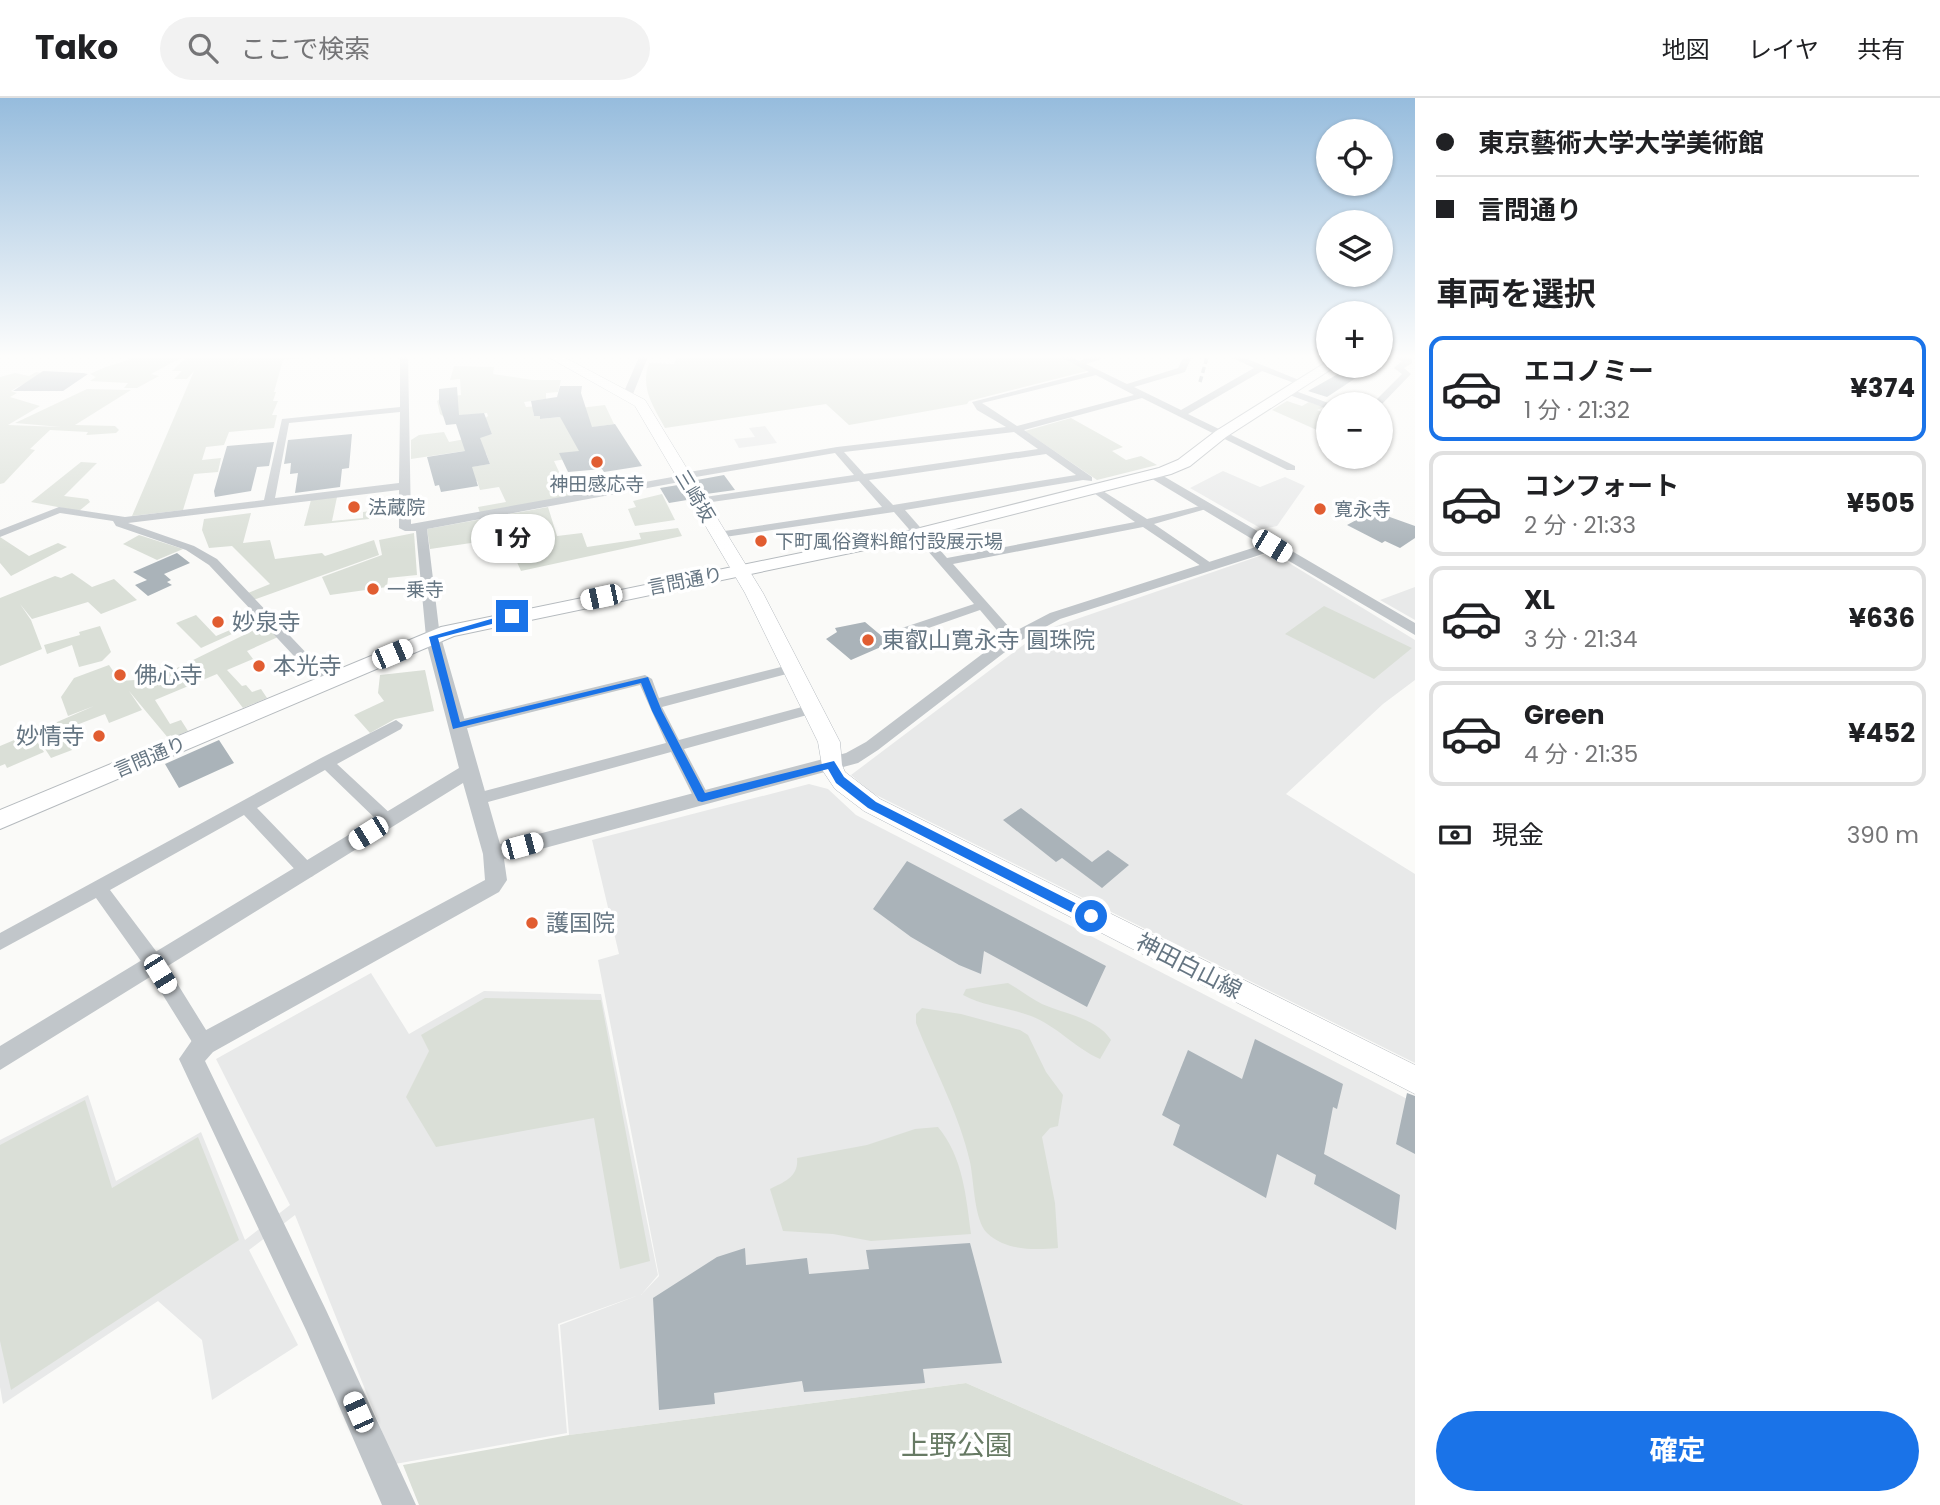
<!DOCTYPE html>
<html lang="ja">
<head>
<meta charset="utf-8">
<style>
  body { margin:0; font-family:Poppins,"Noto Sans JP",sans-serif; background:#f2f2f2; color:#202124; height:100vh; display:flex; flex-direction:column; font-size:26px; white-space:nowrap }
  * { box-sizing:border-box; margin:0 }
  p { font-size:23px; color:#757577 }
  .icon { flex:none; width:38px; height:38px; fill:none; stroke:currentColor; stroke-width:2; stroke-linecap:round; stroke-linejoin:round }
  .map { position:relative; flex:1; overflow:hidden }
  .side { display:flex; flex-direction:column; background:#fff; width:525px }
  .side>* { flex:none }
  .guide { display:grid; align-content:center; height:154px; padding:0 21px; background:#fff }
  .buttons { position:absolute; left:1316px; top:21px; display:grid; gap:14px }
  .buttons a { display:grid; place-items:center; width:77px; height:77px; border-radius:50%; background:#fff; box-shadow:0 2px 5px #0004; font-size:35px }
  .end { position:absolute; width:32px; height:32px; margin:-16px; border:9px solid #1a73e8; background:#fff; box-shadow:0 0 0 4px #fff }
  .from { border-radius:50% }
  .bubble { position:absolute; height:49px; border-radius:24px; background:#fff; box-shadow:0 2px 5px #0004; font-size:23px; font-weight:700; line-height:49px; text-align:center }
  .car { position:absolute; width:21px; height:42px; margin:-21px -10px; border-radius:9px; box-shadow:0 0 5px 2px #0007; background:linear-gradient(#fff 24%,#345 0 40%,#fff 0 76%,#345 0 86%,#fff 0) }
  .guide b { display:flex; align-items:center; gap:24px; height:66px; font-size:26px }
  .guide b+b { border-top:2px solid #e0e0e0 }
  .guide i { width:18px; height:18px; background:#202124 }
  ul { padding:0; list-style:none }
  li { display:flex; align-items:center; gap:21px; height:105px; margin:0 14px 10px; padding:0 7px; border:4px solid #e0e0e0; border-radius:14px }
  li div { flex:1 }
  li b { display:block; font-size:26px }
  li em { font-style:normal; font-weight:700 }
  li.active { border-color:#1a73e8 }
  li>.icon { width:63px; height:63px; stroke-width:1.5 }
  h2 { padding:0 21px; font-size:32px; line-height:84px }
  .pay { display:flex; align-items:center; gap:18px; height:77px; padding:0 21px; font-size:26px }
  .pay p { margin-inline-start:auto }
  .button { display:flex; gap:14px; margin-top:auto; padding:14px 21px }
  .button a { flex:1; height:80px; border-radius:42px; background:#1a73e8; color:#fff; font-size:28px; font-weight:700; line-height:80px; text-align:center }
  header { display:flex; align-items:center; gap:42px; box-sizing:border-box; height:98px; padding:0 35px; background:#fff; border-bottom:2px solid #e0e0e0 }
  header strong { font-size:33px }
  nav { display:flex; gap:38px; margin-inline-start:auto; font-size:24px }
  .search { width:490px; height:63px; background:#f2f2f2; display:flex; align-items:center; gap:18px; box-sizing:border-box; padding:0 24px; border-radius:38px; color:#757577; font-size:26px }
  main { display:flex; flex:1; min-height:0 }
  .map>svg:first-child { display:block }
  .built { fill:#e8e9e9 }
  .green { fill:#dadfd7 }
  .building { fill:#aab3b9 }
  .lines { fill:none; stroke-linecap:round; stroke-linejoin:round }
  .secondary-casing { stroke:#b6bbc0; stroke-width:1 }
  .primary-casing { stroke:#b5babe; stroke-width:2 }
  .minor { fill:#c1c6ca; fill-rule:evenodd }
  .tertiary { fill:#c1c6ca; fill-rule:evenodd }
  .secondary { fill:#fff; fill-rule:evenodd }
  .primary { fill:#fff; fill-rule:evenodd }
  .rail { stroke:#a4abb1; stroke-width:3.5; stroke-dasharray:6 3.5; stroke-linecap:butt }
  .route { fill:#1a73e8 }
  .poi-dot { fill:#e15d31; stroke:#fff; stroke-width:2.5 }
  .labels { text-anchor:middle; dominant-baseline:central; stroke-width:7; stroke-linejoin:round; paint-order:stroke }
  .far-poi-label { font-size:19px; fill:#657582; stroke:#fff; text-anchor:start }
  .far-street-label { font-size:19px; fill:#657582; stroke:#fff }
  .poi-label { font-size:23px; fill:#657582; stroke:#fff; text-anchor:start }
  .street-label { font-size:23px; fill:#657582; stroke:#fff }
  .near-park-label { font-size:28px; fill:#677a64; stroke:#fff }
</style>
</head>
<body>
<header>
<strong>Tako</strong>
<div class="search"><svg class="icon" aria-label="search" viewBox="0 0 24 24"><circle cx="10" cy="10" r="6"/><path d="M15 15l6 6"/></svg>ここで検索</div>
<nav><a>地図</a><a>レイヤ</a><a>共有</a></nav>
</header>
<main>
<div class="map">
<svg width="1415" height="1407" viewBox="0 0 1415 1407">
  <rect width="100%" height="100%" fill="#fafaf8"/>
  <path class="built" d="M765,328L777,345L739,350L734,341L755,339L749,330Z
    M1223,373L1260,389L1285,379L1305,388L1277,428L1262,431L1190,390Z
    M1271,454L1415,542V582L1383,606L1286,696L1415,776V965L872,695L851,677L1042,533Z
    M1415,489V522L1380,502Z
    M809,686L828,691L856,717L1415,1005V1407H1244L966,1285L569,1337L560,1227L639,1197L558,1226L567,1335L395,1366L295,1117L249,1152L298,1247L212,1302L202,1242L158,1203L3,1306L0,1289V1042L88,997L116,1083L201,1034L245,1142L290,1107L216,961L371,875L409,936L484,893L601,896L658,1177L641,1197L659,1178L598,862L619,856L592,742Z"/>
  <path class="green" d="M140,256H188L151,276L159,278L137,290H124L128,285L90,283L96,279L90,276C107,267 124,265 140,256Z
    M190,256H244L232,271L246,256H336L283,262L274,294H276L273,303H278L272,317H277L274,330L229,334L224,347L206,349L202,362L221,360L218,374L194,376L183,412L132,418L194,273L187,281H174L182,273H172Z
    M677,256H1056L1091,272L969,303L967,306L849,327L826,306L665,330C653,308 640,290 649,265L674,266Z
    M454,268L494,269L493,276L533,282H561L558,294L546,295V301L524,304L526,309L550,307L533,314L534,318H540L541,321L560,319L563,312L605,307L614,326L569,333L628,351L554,363L560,376H574L579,390L574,393L575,397L480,415L478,409L506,404L499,389L480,392L477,383L472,384L471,369L490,366L486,355L471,352L411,361V342L419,337L444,334L449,344L492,336L488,326L475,328L488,318L487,315L444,319L440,316L437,303L441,300L461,297L460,281L450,282Z
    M36,274L47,276C34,283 23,285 11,293L17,295L10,299L40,308L8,327L61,329L15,325L87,291L131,292L75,327L115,328L119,332L116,335L86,337L88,334L50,332L30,351L35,352L4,385L0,386V279L15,275L29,278Z
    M1287,303L1302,308L1309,304L1324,309L1317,312L1328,317V337L1272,312Z
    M1071,320L1123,349L1112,353L1126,362L1141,358L1157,367L1097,382L1025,333Z
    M81,364L97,365L64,398L88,401L90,404L79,413L31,404Z
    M662,396L675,422L635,428L628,411L636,409L633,403Z
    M337,399L332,423L363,420V414L370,413L369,421L304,428L311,402Z
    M548,409L557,438L582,435L587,449L641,441L639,435L678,430L682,438L521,473L516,462L524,460L521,449L527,448L519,428L480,435L477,438L478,444L430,451L427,431Z
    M251,415L243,445L270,442L275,461L322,455L325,458L374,442L379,457L253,502L248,495L270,486L232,448L209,450L202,432L204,421Z
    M414,435L417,477L388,480L387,489L330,497L322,479L382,457L379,442Z
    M139,437L183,451L157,462L123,446Z
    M0,439L29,458L58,445L67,449L11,478L0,465Z
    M72,475L92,489L114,481L137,502L101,516L88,504L32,521L20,506L31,522L42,551L0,568V500L55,478L61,480Z
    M1324,508L1412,550L1374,581L1285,536Z
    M196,517L216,538L251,523L254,526L201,550L176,525Z
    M266,526L278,539L247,553L253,561L227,572L242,588L246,587L252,594L261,591L267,600L243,610L217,576L155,602L170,626L181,622L188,633L169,641L129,593L142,612L109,625L105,616L66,631L72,652L51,660L34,634L94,608L68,618L61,599L74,580L109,567L120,583L135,582L172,566L177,570Z
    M100,528L111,554L102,563L79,569L72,547L47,556L44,547L80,537L79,534Z
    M425,572L434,613L395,621L370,635L354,617L384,603L378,595L380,577Z
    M31,635L44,654L7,670L5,666L0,668V648Z
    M1008,885C1019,891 1030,900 1042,906C1064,916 1097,920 1111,942L1100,961C1075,950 1057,928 1031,918C1008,909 985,909 963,897L966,891Z
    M485,900L601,902L650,1163L620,1171L594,1020L436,1049L406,999L429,953L421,937Z
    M922,910L961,916L1020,932L1028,937L1046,974L1063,997L1058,1028L1050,1030L1042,1039L1055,1105L1058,1150C1034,1152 1006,1153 987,1135C974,1122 974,1083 970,1064C959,1015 934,971 916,925V916Z
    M85,1002L112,1090L198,1039L239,1142L11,1292L0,1243V1047Z
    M938,1029C963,1059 966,1098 971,1136L871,1143L833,1136L783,1133L770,1091C784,1084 799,1079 797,1060L867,1047L915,1031Z
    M966,1285L1244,1407H419L403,1367L569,1337Z"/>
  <path class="building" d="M1352,268H1365L1368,272L1327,299L1308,293Z
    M43,273L83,275L88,276L63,293H13Z
    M560,288H582L581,295L592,329L615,326L642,368L604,374L602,371L568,374L559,355L579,353L560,319L540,321V318H534L531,303L557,299Z
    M457,289L459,317L484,315L492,336L480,340L490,366L472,369L478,388L441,394L439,387L435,388L427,359L465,353L456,326L446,327L439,305V291Z
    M352,336L349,370L342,371L340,389L295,395L298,375L290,376L291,365L284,366L288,342Z
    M274,344L269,368L257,369L251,393L215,399L214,393L227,348Z
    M724,377L735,392L706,396L697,382Z
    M678,387L687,402L669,405L660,390Z
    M1373,413L1415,428V440L1400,450L1385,443L1382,445L1347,427Z
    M177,455L190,465L164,476L171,482L167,484L172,487L148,498L135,487L147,482L133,474Z
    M865,524L890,545L851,562L826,541L837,534L835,530Z
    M219,642L234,665L179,690L165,666Z
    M1021,710L1092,764L1108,752L1129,767L1102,790L1062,760L1056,764L1003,722Z
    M907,763L1106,868L1087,909L984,853L981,876L959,867L911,839L873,811Z
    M1255,941L1343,986L1337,1011L1333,1009L1324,1056L1400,1097L1396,1132L1314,1086L1316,1077L1277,1056L1266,1100L1173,1047L1180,1027L1162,1017L1188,952L1242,981Z
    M1407,995L1415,998V1056L1396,1046Z
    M970,1145L1002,1265L923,1271L925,1285L804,1294L802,1283L714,1295L715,1306L659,1312L653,1200L717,1159L745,1150L746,1167L807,1160L809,1176L869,1171L866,1152Z"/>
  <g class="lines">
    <g class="secondary-casing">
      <path id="secondary" d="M543,256H558L645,302L763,495L840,644L842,667L845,674L880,701L1415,967V996L864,713L835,691L823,673L818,644L745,495L635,308Z"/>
    </g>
    <g class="primary-casing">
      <path id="primary" d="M1328,263V268H1334L1333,270L1226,339L1190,368L1171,376L908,443L454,538L0,731V712L441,529L908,433L1159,370L1178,362L1216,333Z"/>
    </g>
    <path class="minor" d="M400,256H408L411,426L678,378L683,375L837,349L1006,329L977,312L972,304L1089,274L1055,256H1066L1079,263L1095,256H1104L1099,262L1086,266L1127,286L1178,270L1185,256H1193L1185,274L1134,289L1181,312L1254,270L1224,256H1235L1304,284L1297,286L1262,273L1188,316L1295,368V372H1287L1142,300L1024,332L1092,379V383L1083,382L905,412L947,460L1135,424L1091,393V389L1095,388L1147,421L1208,406L1213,409L1154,426L1211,465L1213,468L1207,472L1143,429L953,466L1017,538V544H1007L980,512L897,541H887V535L974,506L894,414L718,440L712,437L718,434L882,409L859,383L698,406L693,403L698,400L854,377L835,355L690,380L685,383L427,431L440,539L433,543L426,539L416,433H405L399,430V392L128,425L194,448L217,461L331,581L333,584L331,587H321L209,467L186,452L116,428L113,423L60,415L0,439V432L59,409L125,419L264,402L282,321L400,309ZM1096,277L1134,297L1017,328L982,305ZM400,314L399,385L275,400L289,325ZM1014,334L1038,351L864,376L844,354ZM1046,356L1076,377L893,407L869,382Z
      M623,256H649L633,296L628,299L623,296L639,259Z
      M1386,256H1398L1412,261V265L1404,270L1411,276L1381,307L1372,306L1402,276L1394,270L1402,263Z
      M1284,291H1290L1331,306H1328V311L1325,310L1284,295Z
      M793,566L798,567L800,570L798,573L662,609L679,642L813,606L820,611L818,614L684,651L710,700L708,704H696L671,654L477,707L469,701L477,695L666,645L640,587L456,633L451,632L449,628L451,624L645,577L652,581L659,600Z
      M396,622L403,627L401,631L337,666L394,719L396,723L394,727H382L325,672L257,710L313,768L315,773L313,778L307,780L301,778L244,717L110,792L162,861L211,940L214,946L211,952L204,955L197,952L148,873L96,800L0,852V835L321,660Z"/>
    <path class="tertiary" d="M1153,372L1415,525V537L1272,453L1060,521L1018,544L878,652L858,665L504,761L507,782L499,794L213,954L205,963L326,1212L416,1407H382L306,1232L179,961L195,938L485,782L483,756L463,685L0,972V948L459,670L425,539L427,536H439L441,539L500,746L846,655L866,644L1006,538L1050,515L1262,447L1149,379V373Z"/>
    <use href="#secondary" class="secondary"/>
    <use href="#primary" class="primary"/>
    <path class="rail" d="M1200,284L1208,256"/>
  </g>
  <linearGradient id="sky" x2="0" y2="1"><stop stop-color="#96bcdd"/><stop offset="0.57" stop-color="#fdfdfc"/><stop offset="1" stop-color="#fdfdfc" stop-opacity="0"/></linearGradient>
  <rect width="1415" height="453" fill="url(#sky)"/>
  <path class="route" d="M512,515L515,516V520L438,540L460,624L648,579L662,613L705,695L834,663L844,679L876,704L1095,815V822H1086L868,710L836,685L828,671L702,704L698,703L652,613L641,585L453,631L429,539Z"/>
  <g class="poi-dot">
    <circle cx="597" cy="364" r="7"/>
    <circle cx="354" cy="409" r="7"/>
    <circle cx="1320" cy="411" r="7"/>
    <circle cx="761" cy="443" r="7"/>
    <circle cx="373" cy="491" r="7"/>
    <circle cx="218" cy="524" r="7"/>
    <circle cx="868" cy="542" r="7"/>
    <circle cx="259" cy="568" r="7"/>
    <circle cx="120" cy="577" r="7"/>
    <circle cx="99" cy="638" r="7"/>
    <circle cx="532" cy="825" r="7"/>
  </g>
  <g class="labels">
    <g class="far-poi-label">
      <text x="597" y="386" text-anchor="middle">神田感応寺</text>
      <text x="368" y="409">法蔵院</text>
      <text x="1334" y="411">寛永寺</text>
      <text x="775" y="443">下町風俗資料館付設展示場</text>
      <text x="387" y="491">一乗寺</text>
    </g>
    <g class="far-street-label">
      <text transform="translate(695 398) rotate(59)">三崎坂</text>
      <text transform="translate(685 483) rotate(-11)">言問通り</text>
      <text transform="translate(150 659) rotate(-23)">言問通り</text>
    </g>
    <g class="poi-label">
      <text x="232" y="524">妙泉寺</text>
      <text x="882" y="542">東叡山寛永寺 圓珠院</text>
      <text x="273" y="568">本光寺</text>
      <text x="134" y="577">佛心寺</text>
      <text x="85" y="638" text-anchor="end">妙情寺</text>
      <text x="546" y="825">護国院</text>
    </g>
    <g class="street-label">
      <text transform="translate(1189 868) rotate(27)">神田白山線</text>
    </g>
    <g class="near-park-label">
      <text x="957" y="1347">上野公園</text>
    </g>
  </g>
</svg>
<div class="buttons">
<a><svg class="icon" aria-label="locate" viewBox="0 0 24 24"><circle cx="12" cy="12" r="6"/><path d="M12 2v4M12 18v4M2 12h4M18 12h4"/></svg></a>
<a><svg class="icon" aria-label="layers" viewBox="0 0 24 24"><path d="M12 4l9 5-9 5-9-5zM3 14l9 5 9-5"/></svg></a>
<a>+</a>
<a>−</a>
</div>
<i class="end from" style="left:1091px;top:818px"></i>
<i class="end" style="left:512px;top:518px"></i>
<div class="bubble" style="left:471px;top:416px;width:84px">1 分</div>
<i class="car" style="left:1272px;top:448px;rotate:121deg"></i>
<i class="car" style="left:601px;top:499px;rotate:258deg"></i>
<i class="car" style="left:392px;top:556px;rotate:67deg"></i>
<i class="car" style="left:368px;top:735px;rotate:238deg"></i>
<i class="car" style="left:522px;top:748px;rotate:75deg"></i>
<i class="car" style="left:160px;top:876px;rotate:148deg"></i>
<i class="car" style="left:358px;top:1314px;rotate:336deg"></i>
</div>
<section class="side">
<div class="guide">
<b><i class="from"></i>東京藝術大学大学美術館</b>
<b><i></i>言問通り</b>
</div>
<h2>車両を選択</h2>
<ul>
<li class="active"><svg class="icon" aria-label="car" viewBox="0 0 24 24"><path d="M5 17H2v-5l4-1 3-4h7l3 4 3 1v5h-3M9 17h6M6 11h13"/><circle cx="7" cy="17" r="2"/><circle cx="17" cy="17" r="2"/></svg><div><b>エコノミー</b><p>1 分 · 21:32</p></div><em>¥374</em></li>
<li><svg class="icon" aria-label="car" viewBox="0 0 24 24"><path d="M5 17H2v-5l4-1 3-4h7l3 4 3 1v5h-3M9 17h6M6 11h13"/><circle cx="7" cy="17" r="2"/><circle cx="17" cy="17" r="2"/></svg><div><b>コンフォート</b><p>2 分 · 21:33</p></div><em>¥505</em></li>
<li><svg class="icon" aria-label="car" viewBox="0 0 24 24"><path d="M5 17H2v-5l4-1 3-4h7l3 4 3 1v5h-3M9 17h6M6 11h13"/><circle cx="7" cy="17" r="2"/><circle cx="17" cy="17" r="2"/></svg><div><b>XL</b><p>3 分 · 21:34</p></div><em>¥636</em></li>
<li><svg class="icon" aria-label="car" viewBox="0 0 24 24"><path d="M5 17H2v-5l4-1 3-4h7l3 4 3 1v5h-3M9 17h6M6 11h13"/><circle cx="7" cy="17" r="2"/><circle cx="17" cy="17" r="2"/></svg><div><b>Green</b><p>4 分 · 21:35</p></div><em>¥452</em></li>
</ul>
<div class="pay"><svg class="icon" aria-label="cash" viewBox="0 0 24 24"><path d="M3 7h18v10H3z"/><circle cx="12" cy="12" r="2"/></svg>現金<p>390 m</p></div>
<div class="button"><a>確定</a></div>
</section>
</main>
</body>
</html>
